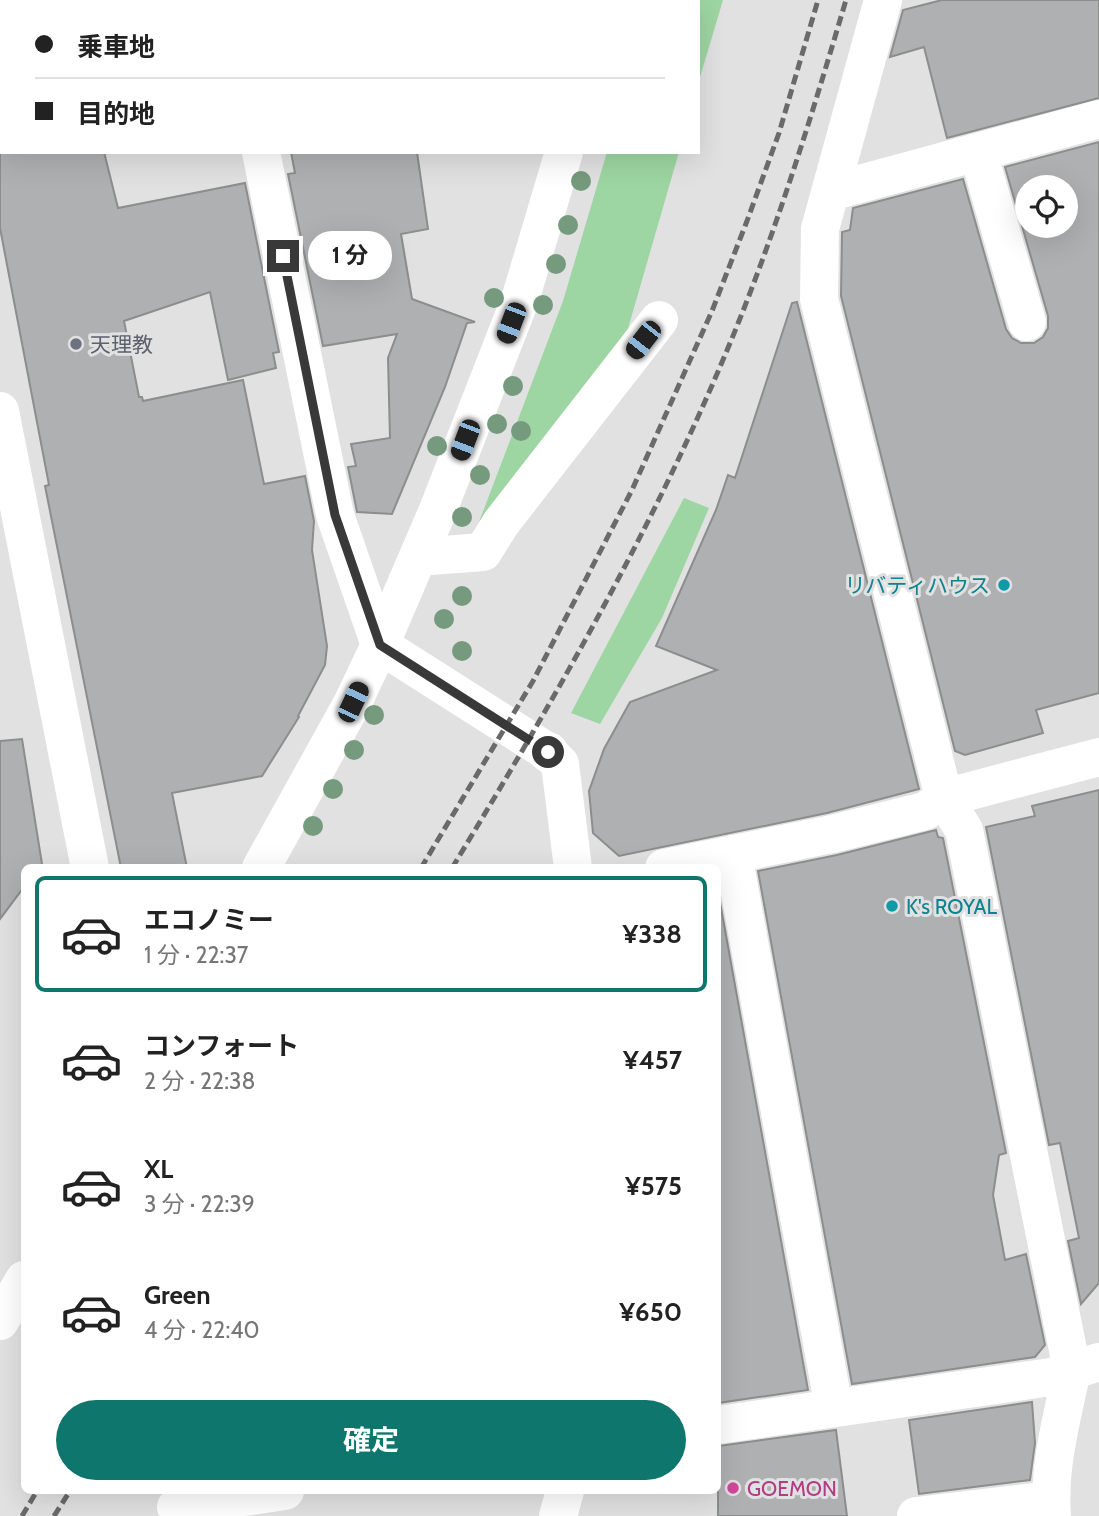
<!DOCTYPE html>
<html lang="ja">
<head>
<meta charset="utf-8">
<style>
  body { margin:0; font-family:Cabin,"Noto Sans JP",sans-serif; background:#f2f2f2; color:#222; height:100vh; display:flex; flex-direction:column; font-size:26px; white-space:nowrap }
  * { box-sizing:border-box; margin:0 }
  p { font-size:23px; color:#767676 }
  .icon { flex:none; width:38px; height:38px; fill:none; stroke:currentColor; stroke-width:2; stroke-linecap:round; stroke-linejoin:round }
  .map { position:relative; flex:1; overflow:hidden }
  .drawer { position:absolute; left:21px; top:864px; width:700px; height:630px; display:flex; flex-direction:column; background:#fff; border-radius:10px; box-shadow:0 7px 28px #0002 }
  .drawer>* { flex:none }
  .guide { position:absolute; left:0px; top:0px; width:700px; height:154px; box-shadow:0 7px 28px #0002; display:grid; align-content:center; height:154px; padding:0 35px; background:#fff }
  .controls { position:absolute; left:1015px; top:175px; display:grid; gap:14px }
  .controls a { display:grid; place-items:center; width:63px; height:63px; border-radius:50%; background:#fff; box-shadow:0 7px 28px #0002; font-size:35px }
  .end { position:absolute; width:32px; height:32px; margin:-16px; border:9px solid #39393a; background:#fff; box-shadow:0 0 0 4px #fff }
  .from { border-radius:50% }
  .bubble { position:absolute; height:49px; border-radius:24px; background:#fff; box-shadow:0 7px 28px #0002; font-size:23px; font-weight:700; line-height:49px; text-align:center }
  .car { position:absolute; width:21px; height:42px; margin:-21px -10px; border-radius:9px; box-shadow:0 0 5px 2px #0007; background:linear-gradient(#222 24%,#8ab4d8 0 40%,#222 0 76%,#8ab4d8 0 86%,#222 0) }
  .guide b { display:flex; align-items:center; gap:24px; height:66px; font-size:26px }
  .guide b+b { border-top:2px solid #e0e0e0 }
  .guide i { width:18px; height:18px; background:#222 }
  ul { padding:12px 0 0; list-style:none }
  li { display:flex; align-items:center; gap:21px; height:116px; margin:0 14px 10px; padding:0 21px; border:4px solid transparent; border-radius:10px }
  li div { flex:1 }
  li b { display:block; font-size:26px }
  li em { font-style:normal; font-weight:700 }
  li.on { border-color:#0f766e }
  li>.icon { width:63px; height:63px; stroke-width:1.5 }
  .cta { display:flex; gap:14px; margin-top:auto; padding:14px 35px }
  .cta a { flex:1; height:80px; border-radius:42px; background:#0f766e; color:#fff; font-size:28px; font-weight:700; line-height:80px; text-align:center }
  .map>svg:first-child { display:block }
  .green { fill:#9dd6a2 }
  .building { fill:#afb0b1; stroke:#8c8d8d; stroke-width:2; fill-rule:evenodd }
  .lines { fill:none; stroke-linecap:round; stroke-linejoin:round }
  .minor { stroke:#fff; stroke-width:38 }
  .rail { stroke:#6a6a6b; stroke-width:5; stroke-dasharray:10 5; stroke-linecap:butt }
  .tree { fill:#769a7d }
  .route { stroke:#39393a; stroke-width:9 }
  .worship-dot { fill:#6b7280; stroke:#e1e1e2; stroke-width:2.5 }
  .culture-dot { fill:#0f9aa8; stroke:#e1e1e2; stroke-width:2.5 }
  .hotel-dot { fill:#d1479c; stroke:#e1e1e2; stroke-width:2.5 }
  .labels { text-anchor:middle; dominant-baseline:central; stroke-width:6; stroke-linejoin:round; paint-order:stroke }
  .worship-label { font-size:21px; fill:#5b616d; stroke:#e1e1e2; text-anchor:start }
  .culture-label { font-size:21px; fill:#0d838f; stroke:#e1e1e2; text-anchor:end }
  .hotel-label { font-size:21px; fill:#b23c85; stroke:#e1e1e2; text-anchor:start }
</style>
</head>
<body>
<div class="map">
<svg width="1099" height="1516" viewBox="0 0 1099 1516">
  <rect width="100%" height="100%" fill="#e1e1e2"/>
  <path class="green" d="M652,0H723L698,84V2H652Z
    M607,152H679L623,346L479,522L563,301Z
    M684,498L709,508L662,618L600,724L571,713Z"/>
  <path class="building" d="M942,0H1099V98L947,138L924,47L890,57L903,10Z
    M1099,142V693L1036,710L1043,733L965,755L955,751L841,296L842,232L850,230L853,208L963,179L1006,329L1012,338L1021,343H1034L1043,337L1048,328V316L1005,167ZM1027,187H1066V226H1027Z
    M0,152H104L118,208L245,183L279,352L273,353L276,368L228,380L210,292L124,321L139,397H142L143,401L243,380L264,484L305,476L314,521L312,550L327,646L325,665L298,716L299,717L262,776L172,793L187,868H121L45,486L49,485L0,228Z
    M291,152H417L428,229L401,234L412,299L475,322L467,323L445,387L392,514L357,512L348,467L356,466L351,444L390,438L388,358L397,334L323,346L288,174L295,173Z
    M797,302L919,789L827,813L619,856L593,833L589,791L604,749L630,702L717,670L656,646L716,510L728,475L735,478L792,303Z
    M22,739L42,864L39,868H24V887L0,919V741Z
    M1099,790V1283L1081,1304L1068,1241L1079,1238L1060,1143L1049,1145L986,827L1035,816L1032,806Z
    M936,830L938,837L943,838L1006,1153L999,1155L993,1195L1005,1260L1026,1254L1045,1345L1035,1357L852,1384L758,871L837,855Z
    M718,891L808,1390L718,1403Z
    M1032,1402L1035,1443L1030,1480L919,1494L909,1420Z
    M836,1430L847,1516H718V1446Z"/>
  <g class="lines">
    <path class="minor" d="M126,0V2
      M883,0L820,229L819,299L944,798L964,830L1072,1370C1062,1418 1048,1467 1052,1516
      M239,2L246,0
      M608,2L609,0
      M0,67H2
      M261,152L335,515L380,645L548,752L560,764L573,868
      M978,152L1027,322
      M830,192L1099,119
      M0,411L90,868
      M418,557L483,552L501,523L659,320
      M733,854L834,1408
      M261,868L353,702L380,645L438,510L520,300L564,152
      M664,868L832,834L925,811L944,798L1099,757
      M0,1321L24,1280
      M718,1425L1051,1377L1099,1362
      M176,1507L285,1491
      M558,1516L565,1491
      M916,1516L1051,1500"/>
    <path class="rail" d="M421,868L533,681L632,490L712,311L747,221L779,133L818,0
      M452,868C559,692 662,513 739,321C781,216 814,108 846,0
      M22,1516L37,1491
      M54,1516L70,1491"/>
  </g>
  <g class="tree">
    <circle cx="581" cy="181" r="10"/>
    <circle cx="568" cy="225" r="10"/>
    <circle cx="556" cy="264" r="10"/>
    <circle cx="494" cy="298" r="10"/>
    <circle cx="543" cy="305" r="10"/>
    <circle cx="513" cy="386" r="10"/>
    <circle cx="497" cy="424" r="10"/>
    <circle cx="521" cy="431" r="10"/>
    <circle cx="437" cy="446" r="10"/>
    <circle cx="480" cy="475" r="10"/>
    <circle cx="462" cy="517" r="10"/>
    <circle cx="462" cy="596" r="10"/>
    <circle cx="444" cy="619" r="10"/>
    <circle cx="462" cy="651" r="10"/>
    <circle cx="374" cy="715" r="10"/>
    <circle cx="354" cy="750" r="10"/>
    <circle cx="333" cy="789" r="10"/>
    <circle cx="313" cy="826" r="10"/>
  </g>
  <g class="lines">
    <path class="route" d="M283,256L335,515L380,645L548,752"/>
  </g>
  <circle class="worship-dot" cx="76" cy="344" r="7"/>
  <g class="culture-dot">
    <circle cx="1004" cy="585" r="7"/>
    <circle cx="892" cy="906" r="7"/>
  </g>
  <circle class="hotel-dot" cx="733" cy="1488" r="7"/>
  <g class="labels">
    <g class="worship-label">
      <text x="90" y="344">天理教</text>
    </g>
    <g class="culture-label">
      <text x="990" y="585">リバティハウス</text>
      <text x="906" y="906" text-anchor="start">K's ROYAL</text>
    </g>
    <g class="hotel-label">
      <text x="747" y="1488">GOEMON</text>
    </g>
  </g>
</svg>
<div class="controls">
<a><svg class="icon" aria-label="locate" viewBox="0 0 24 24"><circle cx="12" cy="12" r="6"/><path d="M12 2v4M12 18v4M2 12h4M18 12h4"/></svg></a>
</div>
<i class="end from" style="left:548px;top:752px"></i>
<i class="end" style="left:283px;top:256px"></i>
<div class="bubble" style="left:308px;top:231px;width:84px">1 分</div>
<i class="car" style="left:511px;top:323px;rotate:201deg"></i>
<i class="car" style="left:643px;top:340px;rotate:218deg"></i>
<i class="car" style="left:465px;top:440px;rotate:201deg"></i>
<i class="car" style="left:353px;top:702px;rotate:25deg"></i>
<div class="guide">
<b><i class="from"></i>乗車地</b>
<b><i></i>目的地</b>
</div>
<section class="drawer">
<ul>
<li class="on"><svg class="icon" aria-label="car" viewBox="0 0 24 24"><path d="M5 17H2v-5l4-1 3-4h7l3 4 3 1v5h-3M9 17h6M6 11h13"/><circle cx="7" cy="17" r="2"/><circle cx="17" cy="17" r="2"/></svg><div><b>エコノミー</b><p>1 分 · 22:37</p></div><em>¥338</em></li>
<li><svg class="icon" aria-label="car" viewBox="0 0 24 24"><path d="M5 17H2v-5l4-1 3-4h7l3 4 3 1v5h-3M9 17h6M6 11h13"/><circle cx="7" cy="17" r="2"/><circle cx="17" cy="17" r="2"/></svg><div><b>コンフォート</b><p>2 分 · 22:38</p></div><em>¥457</em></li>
<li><svg class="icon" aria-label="car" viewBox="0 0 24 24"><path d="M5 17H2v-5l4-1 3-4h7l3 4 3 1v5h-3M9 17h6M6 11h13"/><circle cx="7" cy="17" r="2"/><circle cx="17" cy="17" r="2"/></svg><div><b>XL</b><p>3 分 · 22:39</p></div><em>¥575</em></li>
<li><svg class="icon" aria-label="car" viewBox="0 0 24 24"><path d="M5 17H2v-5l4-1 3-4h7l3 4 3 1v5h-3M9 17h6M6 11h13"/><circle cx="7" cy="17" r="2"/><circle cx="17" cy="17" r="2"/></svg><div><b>Green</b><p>4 分 · 22:40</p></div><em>¥650</em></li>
</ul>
<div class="cta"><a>確定</a></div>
</section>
</div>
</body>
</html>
